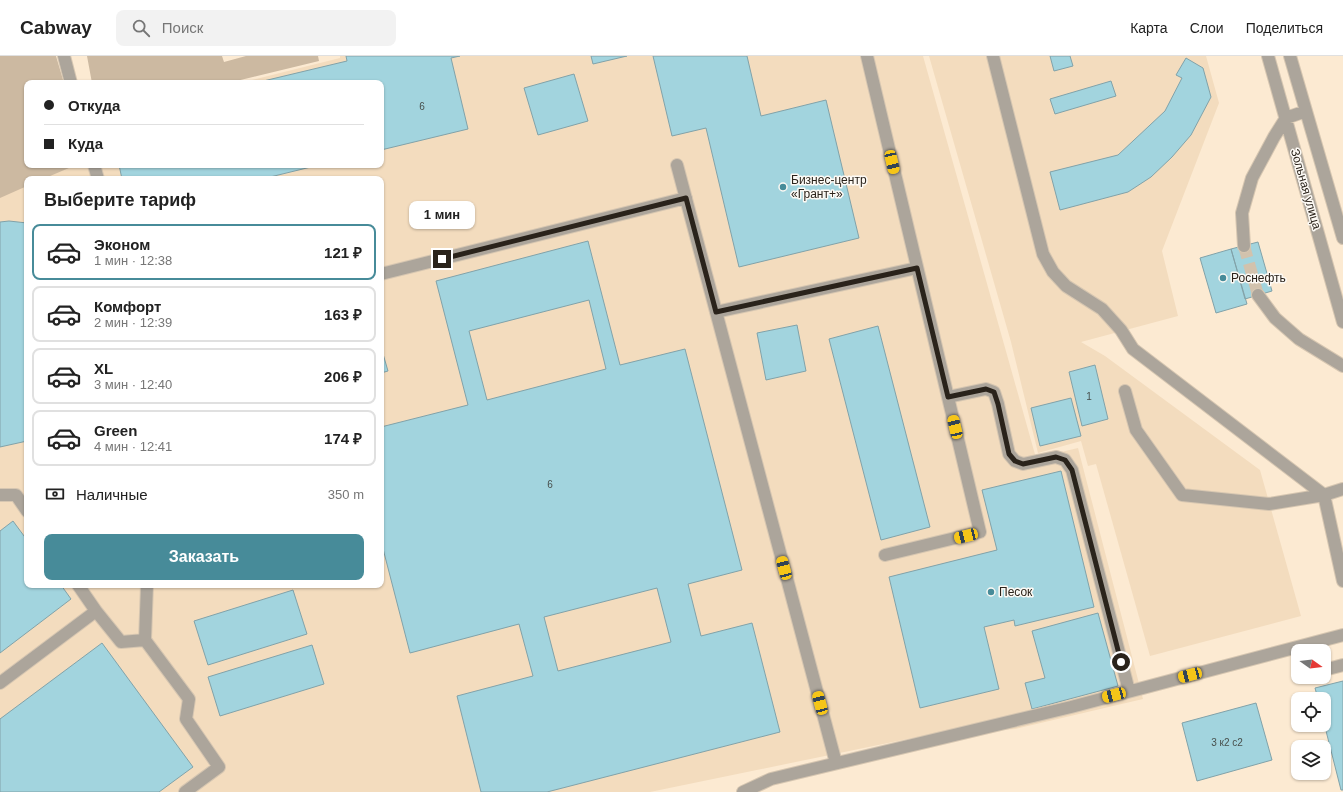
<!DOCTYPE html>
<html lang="ru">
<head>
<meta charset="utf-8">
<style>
  body { margin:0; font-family:Arial,sans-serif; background:#f2f2f2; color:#222; height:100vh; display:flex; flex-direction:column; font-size:15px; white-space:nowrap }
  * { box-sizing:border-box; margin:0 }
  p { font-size:13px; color:#767676 }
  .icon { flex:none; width:22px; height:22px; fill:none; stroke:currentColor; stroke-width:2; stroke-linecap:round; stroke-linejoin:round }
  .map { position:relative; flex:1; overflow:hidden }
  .sheet { position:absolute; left:24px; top:120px; width:360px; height:412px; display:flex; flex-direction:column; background:#fff; border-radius:8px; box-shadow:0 1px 3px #0004 }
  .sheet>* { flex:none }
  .top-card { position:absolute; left:24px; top:24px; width:360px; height:88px; border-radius:8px; box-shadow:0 1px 3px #0004; display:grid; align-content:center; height:88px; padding:0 20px; background:#fff }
  .needle { width:26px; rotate:104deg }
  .tools { position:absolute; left:1291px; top:588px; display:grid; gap:8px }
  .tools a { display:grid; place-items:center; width:40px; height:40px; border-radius:8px; background:#fff; box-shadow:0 1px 3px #0004; font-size:20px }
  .end { position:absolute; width:18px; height:18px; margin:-9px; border:5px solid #2a231b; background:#fff; box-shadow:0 0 0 2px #fff }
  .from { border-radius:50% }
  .bubble { position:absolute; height:28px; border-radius:8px; background:#fff; box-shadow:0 1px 3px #0004; font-size:13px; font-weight:700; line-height:28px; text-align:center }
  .car { position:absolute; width:12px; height:24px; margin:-12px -6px; border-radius:5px; box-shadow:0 0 3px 1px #0007; background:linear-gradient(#f5c518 24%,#345 0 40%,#f5c518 0 76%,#345 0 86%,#f5c518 0) }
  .top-card b { display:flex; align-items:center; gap:14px; height:38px; font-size:15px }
  .top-card b+b { border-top:1px solid #e0e0e0 }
  .top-card i { width:10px; height:10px; background:#222 }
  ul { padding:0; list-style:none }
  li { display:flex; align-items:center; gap:12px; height:56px; margin:0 8px 6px; padding:0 12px; border:2px solid #e0e0e0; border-radius:8px }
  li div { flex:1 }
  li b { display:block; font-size:15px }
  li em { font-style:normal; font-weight:700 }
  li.current { border-color:#478b99 }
  li>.icon { width:36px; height:36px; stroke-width:1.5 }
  h2 { padding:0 20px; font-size:18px; line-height:48px }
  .pay { display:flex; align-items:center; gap:10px; height:44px; padding:0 20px; font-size:15px }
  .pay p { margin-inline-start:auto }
  .cta { display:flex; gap:8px; margin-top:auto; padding:8px 20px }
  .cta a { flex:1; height:46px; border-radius:8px; background:#478b99; color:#fff; font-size:16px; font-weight:700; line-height:46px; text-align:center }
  header { display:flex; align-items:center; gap:24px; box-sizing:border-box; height:56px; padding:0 20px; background:#fff; border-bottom:1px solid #e0e0e0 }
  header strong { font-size:19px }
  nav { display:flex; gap:22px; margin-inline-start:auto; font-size:14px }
  .search { width:280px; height:36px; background:#f2f2f2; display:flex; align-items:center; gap:10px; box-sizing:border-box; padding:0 14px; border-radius:8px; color:#767676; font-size:15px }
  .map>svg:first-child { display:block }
  .built { fill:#f3dcbe }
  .green { fill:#ccb9a1 }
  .building { fill:#a2d4de; stroke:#81a2a9; fill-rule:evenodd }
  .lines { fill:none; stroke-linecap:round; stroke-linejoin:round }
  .minor-tunnel { stroke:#d2c2ad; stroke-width:12; stroke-dasharray:12 6; stroke-linecap:butt }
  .minor-casing { stroke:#d6c6b1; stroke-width:14 }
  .minor { stroke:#aca59b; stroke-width:12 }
  .route { stroke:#2a231b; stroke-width:5 }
  .poi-dot { fill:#478b99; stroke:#fdfaf5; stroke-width:1.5 }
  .labels { text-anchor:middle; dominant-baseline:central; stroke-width:3; stroke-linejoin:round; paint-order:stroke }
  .number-label { font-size:10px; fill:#484f4c }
  .poi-label { font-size:12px; fill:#2a231b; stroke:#fdfaf5; text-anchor:start }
  .street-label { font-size:12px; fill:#2a231b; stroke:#fdfaf5 }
</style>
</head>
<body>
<header>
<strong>Cabway</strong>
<div class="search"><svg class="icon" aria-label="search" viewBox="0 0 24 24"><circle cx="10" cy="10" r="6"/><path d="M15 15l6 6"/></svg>Поиск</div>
<nav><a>Карта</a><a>Слои</a><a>Поделиться</a></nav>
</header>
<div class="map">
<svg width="1343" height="736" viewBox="0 0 1343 736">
  <rect width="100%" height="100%" fill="#fcead2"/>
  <path class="built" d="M340,0H923L1036,402L1078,392L1143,643L1015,673L922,680L650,736H0V137L27,128V529H381V123H36L62,109H381V27H240L340,2Z
    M929,0H1206L1219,47L1162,195L1178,260L1081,286L1105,300L1260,414L1301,560L1150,600L1096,408L1088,410L1081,385L1038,397L1011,286Z"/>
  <path class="green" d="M0,0H56L64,27H27V109H76L43,123H27V130L0,142Z
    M87,0H222L224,6L246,0H318L319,5L228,27H92Z"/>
  <path class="building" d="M346,0H460L451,2L468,73L381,94V27H255L347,5Z
    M591,0H627L593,8Z
    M653,0H747L761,60L826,44L859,182L739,211L706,72L672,80Z
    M1050,0H1070L1073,10L1054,15Z
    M1186,2L1203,12L1211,41L1191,79L1172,101L1151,121L1128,136L1060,154L1050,116L1118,99L1165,55L1182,22L1176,19Z
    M574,18L588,65L538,79L524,32Z
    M1111,25L1116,40L1055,58L1050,43Z
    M119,109H319L262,123H122Z
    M9,165L27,167V385L0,391V166Z
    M588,185L620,309L685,293L742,514L688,528L701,580L752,567L780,676L547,736H481L457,640L533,620L519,568L410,597L381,485V371L468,349L436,225ZM589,244L606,313L487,344L469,275ZM657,532L671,586L558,615L544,561Z
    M1258,186L1272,235L1245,243L1231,193Z
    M1231,193L1247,248L1216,257L1200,202Z
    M797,269L806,315L766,324L757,277Z
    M878,270L930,471L881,484L829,283Z
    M381,291L388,315L381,317Z
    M1095,309L1108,363L1082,370L1069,316Z
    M1071,342L1081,380L1040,390L1031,352Z
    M1061,415L1094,551L1015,570L1014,564L984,571L999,633L920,652L889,521L997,494L982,434Z
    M13,465L27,484V529H61L71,543L0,597V475Z
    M293,534L307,578L208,609L194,565Z
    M1098,557L1118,630L1032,653L1025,627L1045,622L1032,575Z
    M102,587L193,711L159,736H0V663Z
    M312,589L324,628L220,660L208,621Z
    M1343,625V734H1341L1324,667V643H1318L1315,632Z
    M1256,647L1272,704L1197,725L1182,667Z"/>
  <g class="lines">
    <path class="minor-tunnel" d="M1244,190L1258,239"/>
    <g class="minor-casing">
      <path id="minor" d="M64,0L71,27
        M867,0L980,476L885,499
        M993,0L1043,198L1053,216L1066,230L1102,253L1121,274L1133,293L1324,439L1343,433
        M1268,0L1343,266
        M1290,0L1343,182
        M94,109L98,123
        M677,109L836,707
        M1244,190L1242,157L1252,122L1274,81L1286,62L1306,55
        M381,218L686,142
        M1258,239L1275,262L1299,283L1343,310
        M716,256L917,212
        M1125,335L1136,374L1182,439L1269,448L1324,439L1343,525
        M948,341L986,333L994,336L998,348L1009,398L1015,405L1023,408L1056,401L1065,404L1072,414L1129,635
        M0,439H16L27,455
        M78,529L96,555L121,586L145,584
        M147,529L145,584L189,643L186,663L219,711L185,736
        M1324,614L1343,609
        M0,627L96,555
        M743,736L771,723L1071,651L1343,579"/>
    </g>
    <use href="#minor" class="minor"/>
  </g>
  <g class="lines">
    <path class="route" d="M442,203L686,142L716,256L917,212L948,341L986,333L994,336L998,348L1009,398L1015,405L1023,408L1056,401L1065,404L1072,414L1121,606"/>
  </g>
  <g class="poi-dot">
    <circle cx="783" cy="131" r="4"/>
    <circle cx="1223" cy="222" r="4"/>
    <circle cx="991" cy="536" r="4"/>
  </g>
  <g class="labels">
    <g class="number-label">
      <text x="422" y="50">6</text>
      <text x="1089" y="340">1</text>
      <text x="550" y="428">6</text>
      <text x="1227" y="686">3 к2 с2</text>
    </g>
    <g class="poi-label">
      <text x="791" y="124">Бизнес-центр<tspan x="791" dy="14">«Грант+»</tspan></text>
      <text x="1231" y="222">Роснефть</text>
      <text x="999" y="536">Песок</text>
    </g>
    <g class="street-label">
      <text transform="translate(1306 133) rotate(74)">Зольная улица</text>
    </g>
  </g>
</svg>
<div class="tools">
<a><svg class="needle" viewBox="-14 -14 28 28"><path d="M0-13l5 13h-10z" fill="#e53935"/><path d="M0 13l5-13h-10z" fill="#767676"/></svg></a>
<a><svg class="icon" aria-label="locate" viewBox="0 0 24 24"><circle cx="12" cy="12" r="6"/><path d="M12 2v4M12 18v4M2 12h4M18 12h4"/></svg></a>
<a><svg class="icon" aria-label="layers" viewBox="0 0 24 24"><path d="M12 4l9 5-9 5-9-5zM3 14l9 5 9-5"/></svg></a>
</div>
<i class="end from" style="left:1121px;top:606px"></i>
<i class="end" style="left:442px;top:203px"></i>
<div class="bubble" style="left:409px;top:145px;width:66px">1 мин</div>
<i class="car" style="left:892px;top:106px;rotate:167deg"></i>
<i class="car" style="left:955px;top:371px;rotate:347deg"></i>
<i class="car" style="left:966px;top:480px;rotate:256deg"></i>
<i class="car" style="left:784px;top:512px;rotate:345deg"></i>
<i class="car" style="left:1190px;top:619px;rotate:255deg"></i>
<i class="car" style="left:1114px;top:639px;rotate:255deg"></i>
<i class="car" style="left:820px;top:647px;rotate:345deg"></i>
<div class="top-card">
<b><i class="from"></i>Откуда</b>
<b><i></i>Куда</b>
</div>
<section class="sheet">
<h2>Выберите тариф</h2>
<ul>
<li class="current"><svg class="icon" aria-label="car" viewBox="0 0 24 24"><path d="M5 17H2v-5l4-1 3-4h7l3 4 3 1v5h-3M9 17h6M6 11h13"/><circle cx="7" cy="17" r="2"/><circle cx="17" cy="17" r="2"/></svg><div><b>Эконом</b><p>1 мин · 12:38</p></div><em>121 ₽</em></li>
<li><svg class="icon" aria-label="car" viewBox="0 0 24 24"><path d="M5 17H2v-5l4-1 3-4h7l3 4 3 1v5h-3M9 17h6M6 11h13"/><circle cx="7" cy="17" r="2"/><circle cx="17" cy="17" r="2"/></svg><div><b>Комфорт</b><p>2 мин · 12:39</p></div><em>163 ₽</em></li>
<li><svg class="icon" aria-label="car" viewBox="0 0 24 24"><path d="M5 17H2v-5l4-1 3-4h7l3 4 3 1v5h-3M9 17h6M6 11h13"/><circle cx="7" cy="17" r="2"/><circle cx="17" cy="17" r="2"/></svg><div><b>XL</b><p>3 мин · 12:40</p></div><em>206 ₽</em></li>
<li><svg class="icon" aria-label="car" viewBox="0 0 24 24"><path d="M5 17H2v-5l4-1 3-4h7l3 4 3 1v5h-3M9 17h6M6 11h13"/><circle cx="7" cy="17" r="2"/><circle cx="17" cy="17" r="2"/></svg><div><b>Green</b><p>4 мин · 12:41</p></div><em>174 ₽</em></li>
</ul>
<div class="pay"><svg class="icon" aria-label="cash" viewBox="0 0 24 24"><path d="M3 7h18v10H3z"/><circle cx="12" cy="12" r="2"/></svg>Наличные<p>350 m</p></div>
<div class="cta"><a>Заказать</a></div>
</section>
</div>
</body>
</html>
